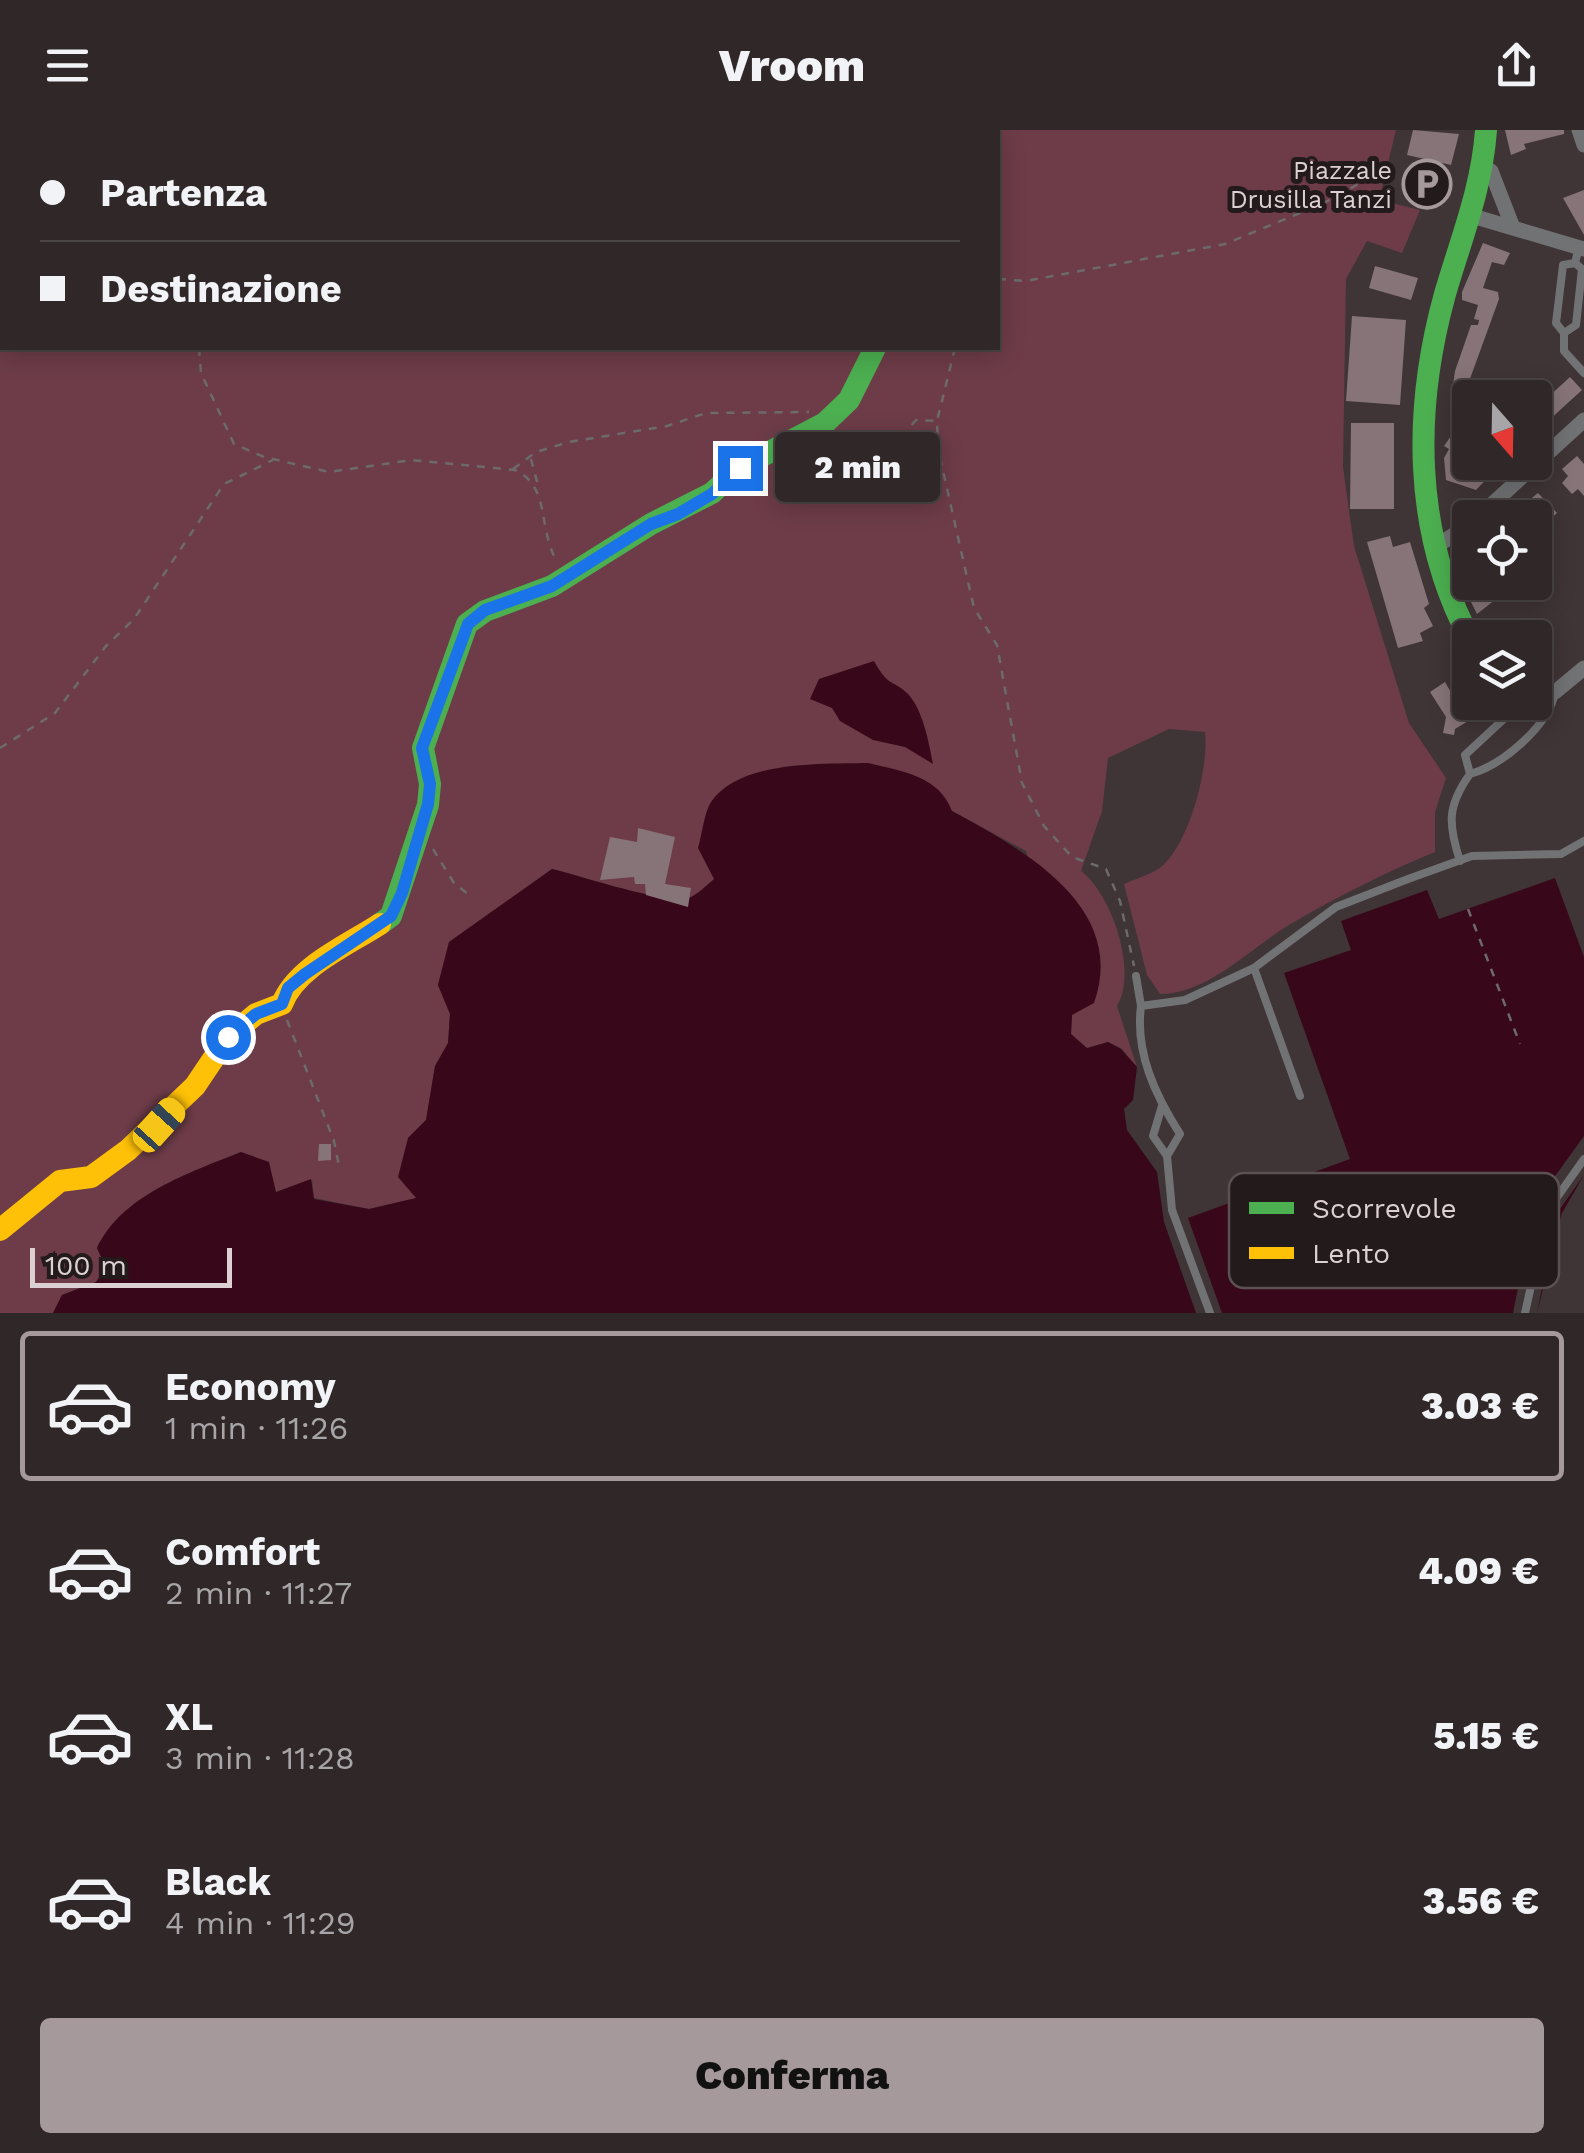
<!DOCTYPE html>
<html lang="it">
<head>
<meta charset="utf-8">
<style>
  body { margin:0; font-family:"Work Sans",sans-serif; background:#3b3334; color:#f1f3f6; height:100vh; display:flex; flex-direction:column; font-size:38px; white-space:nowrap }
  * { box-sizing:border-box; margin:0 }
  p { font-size:32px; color:#a7a5a8 }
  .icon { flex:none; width:55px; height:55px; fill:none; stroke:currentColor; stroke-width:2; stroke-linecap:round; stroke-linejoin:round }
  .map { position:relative; height:1183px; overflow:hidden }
  .details { display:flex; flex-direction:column; background:#2f2728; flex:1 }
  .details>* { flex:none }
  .top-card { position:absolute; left:0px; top:0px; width:1000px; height:220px; box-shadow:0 5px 25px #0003,0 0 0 2px #4a4445; display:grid; align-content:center; height:220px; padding:0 40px; background:#2f2728 }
  .needle { width:65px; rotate:160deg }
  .tools { position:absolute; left:1452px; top:250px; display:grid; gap:20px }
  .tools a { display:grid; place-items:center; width:100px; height:100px; border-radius:10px; background:#2f2728; box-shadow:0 5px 25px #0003,0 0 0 2px #4a4445; font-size:50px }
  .scale { position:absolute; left:30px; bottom:25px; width:202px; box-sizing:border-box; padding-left:10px; border:5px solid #ddd0d2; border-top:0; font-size:28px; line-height:35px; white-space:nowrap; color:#ddd0d2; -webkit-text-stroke:8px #231a1c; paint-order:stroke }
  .end { position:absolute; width:45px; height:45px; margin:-22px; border:12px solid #1a73e8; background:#fff; box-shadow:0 0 0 5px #fff }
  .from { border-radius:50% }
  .bubble { position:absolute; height:70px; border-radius:10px; background:#2f2728; box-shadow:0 5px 25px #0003,0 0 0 2px #4a4445; font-size:32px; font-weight:800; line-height:70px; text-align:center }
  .car { position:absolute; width:30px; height:60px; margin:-30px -15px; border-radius:12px; box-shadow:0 0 8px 2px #0007; background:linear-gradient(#f5c518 24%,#345 0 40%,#f5c518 0 76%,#345 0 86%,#f5c518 0) }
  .top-card b { display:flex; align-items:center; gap:35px; height:95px; font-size:38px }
  .top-card b+b { border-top:2px solid #4a4445 }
  .top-card i { width:25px; height:25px; background:#f1f3f6 }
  ul { padding:18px 0 0; list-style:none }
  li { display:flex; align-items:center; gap:30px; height:150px; margin:0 20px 15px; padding:0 20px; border:5px solid transparent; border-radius:10px }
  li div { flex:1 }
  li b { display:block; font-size:38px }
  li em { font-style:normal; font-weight:800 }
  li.on { border-color:#a6999b }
  li>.icon { width:90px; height:90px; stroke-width:1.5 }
  .action { display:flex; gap:20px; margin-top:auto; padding:20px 40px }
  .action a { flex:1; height:115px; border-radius:10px; background:#a6999b; color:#111; font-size:40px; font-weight:800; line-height:115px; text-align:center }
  header { display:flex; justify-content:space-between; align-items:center; height:130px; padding:0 40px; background:#2f2728; font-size:45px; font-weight:800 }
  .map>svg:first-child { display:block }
  .green { fill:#6d3c48; fill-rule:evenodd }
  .water { fill:#38081a }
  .building { fill:#867478 }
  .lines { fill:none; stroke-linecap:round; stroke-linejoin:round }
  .path { stroke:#6d6a6c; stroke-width:2.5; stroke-dasharray:8 8; stroke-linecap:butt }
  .lane { stroke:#717274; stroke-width:8 }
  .street { stroke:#717274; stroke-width:15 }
  .fast { stroke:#4caf50; stroke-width:22 }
  .slow { stroke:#ffc107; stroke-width:22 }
  .route { stroke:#1a73e8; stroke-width:12 }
  .labels { text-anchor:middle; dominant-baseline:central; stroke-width:10; stroke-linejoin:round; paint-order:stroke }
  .poi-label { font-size:25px; fill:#ddd0d2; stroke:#231a1c; text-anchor:end }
  .key { fill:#231a1c; stroke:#5b5153; stroke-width:2.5 }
  .key-label { font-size:28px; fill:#ddd0d2 }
</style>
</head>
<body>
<header><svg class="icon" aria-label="menu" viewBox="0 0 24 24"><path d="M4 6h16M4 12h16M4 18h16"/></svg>Vroom<svg class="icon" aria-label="share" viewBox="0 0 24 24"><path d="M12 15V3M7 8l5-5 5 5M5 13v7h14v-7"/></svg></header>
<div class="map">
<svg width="1584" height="1183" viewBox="0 0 1584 1183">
  <rect width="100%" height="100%" fill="#3f3436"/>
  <path class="green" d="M0,0H1396L1379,70L1420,80L1402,123L1367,111L1346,149L1343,337L1354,416L1409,593L1446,648L1435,682V722C1384,743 1336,767 1289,795C1249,819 1208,864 1160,864L1147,845L1124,754C1135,749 1152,744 1161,737C1190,713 1209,637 1205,602L1169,599L1108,628L1102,681L1081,741C1112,764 1138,842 1117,876L1137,937L1121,918L1108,912L1087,919L1071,904L1072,885L1026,721L952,681L715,750C707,755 698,765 689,768C667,775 581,746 552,739L449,812L438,855L450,884L448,913L435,936L426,990L408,1008L417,1068L369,1079L314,1068L312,1050L276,1062L241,1022C189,1043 122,1065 97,1118L106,1138L96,1152L62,1165L53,1183H0ZM2,2H998V218H2Z"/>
  <path class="water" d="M874,531C889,558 891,548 908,564C923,580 929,613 933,634L905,617L873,610L840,591L832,578L810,569L819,549Z
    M868,633C902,641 939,646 952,681C1024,720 1128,777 1094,873L1072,885L1071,904L1087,918L1108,912L1121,919L1137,937L1133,970L1124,979L1127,1000L1157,1042L1164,1092L1196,1183H53L62,1165L96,1152L106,1138L97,1118C122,1065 189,1043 241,1022L269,1032L276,1062L311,1049L314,1069L369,1079L416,1068L398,1047L408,1008L426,990L435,936L448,913L450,884L438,855L449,812L552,739C581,746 667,775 689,768C697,765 707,755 714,749L698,718C702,705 704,683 711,672C740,630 823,634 868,633Z
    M1555,748L1584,827V1006L1535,1074L1513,1183H1222L1188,1088L1350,1029L1284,843L1351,820L1341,791L1427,760L1439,789Z
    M1584,1045L1562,1083L1537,1183L1557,1083Z"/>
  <path class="building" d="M1413,0L1459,4L1451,35L1407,25Z
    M1505,0H1564V4L1524,14L1526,19L1511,25Z
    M1584,60V105L1563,68Z
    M1483,113L1510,123L1504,135L1492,132L1483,158L1498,162L1499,169L1467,257L1491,266L1470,268V304L1462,318L1470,322V332H1503L1476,360L1446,350L1444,328L1449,319L1444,316L1460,293L1450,276L1455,241L1471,195H1478L1479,190L1474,189L1478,175L1462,170V162Z
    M1375,136L1418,148L1411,170L1369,158Z
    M1352,186L1406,190L1400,275L1346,271Z
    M1570,247L1582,260L1535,303V279Z
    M1351,293H1394V379H1350Z
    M1577,326L1584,334V366L1578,359L1572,364L1562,353L1568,346L1562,339Z
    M1538,363L1557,383L1535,403V387L1523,375Z
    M1390,406L1393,417L1410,412L1429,474L1424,478L1433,496L1420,503L1423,511L1398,518L1367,412Z
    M1461,452H1518L1477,484Z
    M1445,552L1456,571L1468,564L1470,572H1484L1488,579L1455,599L1454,605L1443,603L1446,587L1430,562Z
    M638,698L675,707L665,754L691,758L688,777L646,765L645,754H635L634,747L600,750L610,707L637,712Z
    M319,1014H331V1030L318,1031Z"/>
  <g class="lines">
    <path class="path" d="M13,0L21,2
      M118,2L124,0
      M998,149L1026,151L1225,114L1324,73L1364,51L1394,52
      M199,218L201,243L234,314L264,327L329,342L412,330L515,340C551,357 537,396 557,432
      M955,218L937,291L938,319L974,478L997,515L1022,653L1044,696L1072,727L1106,739L1120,771L1134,836
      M841,301L885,315L904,304L916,290L936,291
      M531,329L539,359
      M513,339L536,322L569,312L667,296L706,283L809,282
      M0,618L55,583L106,516L134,489L224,354L273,330
      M433,719L454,753L473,768
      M1468,779L1520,914
      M287,890L334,1011L339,1036"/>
    <path class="lane" d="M1575,133L1582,139L1576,195L1564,203L1556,193L1563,135L1575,133L1579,117
      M1564,203V221L1584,243
      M1522,572L1465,625L1470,644C1503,635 1548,596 1555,563
      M1460,731C1448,694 1447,676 1470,644
      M1254,838L1300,966
      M1136,846L1141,876L1185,870L1254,838L1336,777L1408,749L1472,726L1561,724L1584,711
      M1141,876C1135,922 1155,965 1180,1004L1167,1026
      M1162,976L1153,1006L1167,1026L1172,1080L1210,1183
      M1525,1183L1548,1080L1584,1029"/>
    <path class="street" d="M1579,0L1584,15
      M891,2V0
      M1483,36L1491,41L1512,95
      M1469,85L1584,119
      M1477,388L1584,290
      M1436,416L1470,395
      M1535,566L1555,562L1584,538"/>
    <path class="fast" d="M1470,509C1413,402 1413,280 1445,164C1461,109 1482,58 1486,0
      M380,794L391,786L428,675L430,654L423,618L467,494L485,481L552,456L651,394L712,363L739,338L825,293L849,270L875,218"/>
    <path class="slow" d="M0,1100L60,1051L91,1047L128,1020L195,956L228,907L256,884L282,874C296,837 348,815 380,794"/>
  </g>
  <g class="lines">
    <path class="route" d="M228,907L256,884L282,874L288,858L305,844L391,786L402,763L428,674L430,654L422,618L468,494L485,480L552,456L651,394L678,384L712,364L740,338"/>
  </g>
  <defs>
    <g id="parking-ring" transform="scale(2.5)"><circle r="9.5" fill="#231a1c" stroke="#a6999b" stroke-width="1.5"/><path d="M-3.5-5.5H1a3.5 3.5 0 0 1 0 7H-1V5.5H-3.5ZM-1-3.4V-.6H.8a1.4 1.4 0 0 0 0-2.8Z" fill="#a6999b"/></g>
  </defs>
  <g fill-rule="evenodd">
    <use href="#parking-ring" x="1427" y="54"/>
  </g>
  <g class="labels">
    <g class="poi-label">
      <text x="1392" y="40">Piazzale<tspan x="1392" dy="29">Drusilla Tanzi</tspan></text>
    </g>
  </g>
  <rect x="1229" y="1043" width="330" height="115" rx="15" class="key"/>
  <rect x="1249" y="1072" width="45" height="12" fill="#4caf50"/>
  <rect x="1249" y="1117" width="45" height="12" fill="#ffc107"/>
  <g class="key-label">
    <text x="1312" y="1088">Scorrevole</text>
    <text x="1312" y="1133">Lento</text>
  </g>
</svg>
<div class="tools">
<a><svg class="needle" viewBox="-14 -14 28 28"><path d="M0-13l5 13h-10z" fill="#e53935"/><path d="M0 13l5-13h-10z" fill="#a7a5a8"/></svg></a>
<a><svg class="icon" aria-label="locate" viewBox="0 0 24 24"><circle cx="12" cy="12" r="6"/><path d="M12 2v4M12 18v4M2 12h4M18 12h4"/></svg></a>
<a><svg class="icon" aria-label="layers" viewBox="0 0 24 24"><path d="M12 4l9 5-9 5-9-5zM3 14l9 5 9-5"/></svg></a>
</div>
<div class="scale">100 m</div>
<i class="end from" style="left:228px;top:907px"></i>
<i class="end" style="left:740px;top:338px"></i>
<div class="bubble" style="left:775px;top:302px;width:165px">2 min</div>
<i class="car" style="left:159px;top:995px;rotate:42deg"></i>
<div class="top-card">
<b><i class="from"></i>Partenza</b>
<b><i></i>Destinazione</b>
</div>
</div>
<section class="details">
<ul>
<li class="on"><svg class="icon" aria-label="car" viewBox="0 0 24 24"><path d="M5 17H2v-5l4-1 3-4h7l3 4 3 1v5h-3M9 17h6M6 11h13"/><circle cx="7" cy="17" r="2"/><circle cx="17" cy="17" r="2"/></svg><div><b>Economy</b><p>1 min · 11:26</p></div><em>3.03 €</em></li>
<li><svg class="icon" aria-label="car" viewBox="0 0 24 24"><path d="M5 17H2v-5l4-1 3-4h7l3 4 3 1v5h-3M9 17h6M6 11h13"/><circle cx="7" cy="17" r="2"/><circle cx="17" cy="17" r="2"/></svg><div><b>Comfort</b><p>2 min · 11:27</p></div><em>4.09 €</em></li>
<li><svg class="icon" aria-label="car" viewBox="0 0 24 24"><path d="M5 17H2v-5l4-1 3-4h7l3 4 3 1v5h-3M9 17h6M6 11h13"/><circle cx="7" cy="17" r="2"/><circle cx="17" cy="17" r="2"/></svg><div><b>XL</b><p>3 min · 11:28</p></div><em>5.15 €</em></li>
<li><svg class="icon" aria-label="car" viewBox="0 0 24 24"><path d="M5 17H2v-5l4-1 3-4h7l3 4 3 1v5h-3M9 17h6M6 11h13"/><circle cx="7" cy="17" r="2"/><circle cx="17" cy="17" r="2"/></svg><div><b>Black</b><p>4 min · 11:29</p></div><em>3.56 €</em></li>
</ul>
<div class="action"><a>Conferma</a></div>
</section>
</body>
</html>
